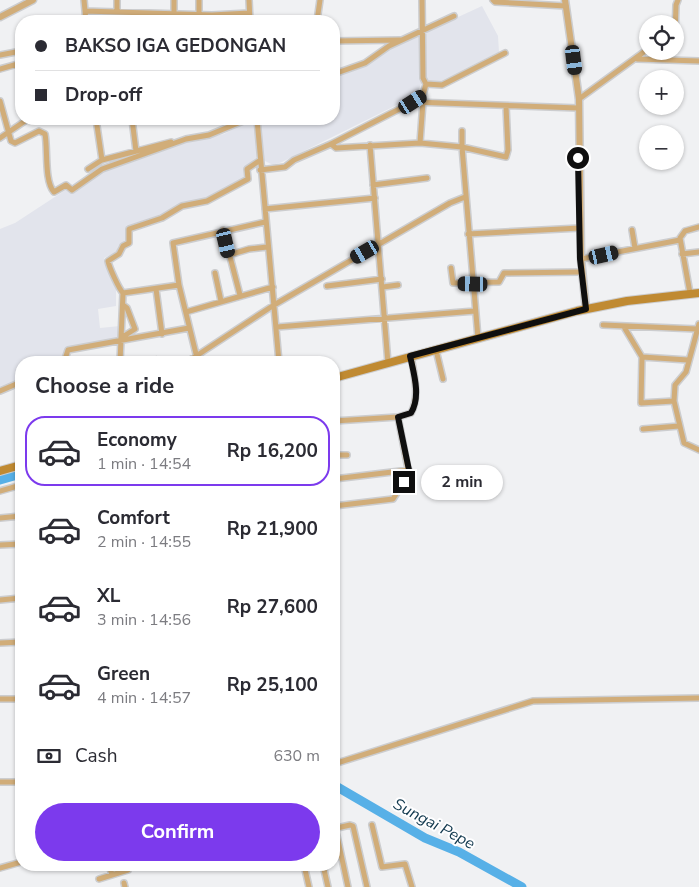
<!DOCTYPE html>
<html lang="en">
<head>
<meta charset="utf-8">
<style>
  body { margin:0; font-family:"Nunito Sans",sans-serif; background:#f2f2f3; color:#2b2b33; height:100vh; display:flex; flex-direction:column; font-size:19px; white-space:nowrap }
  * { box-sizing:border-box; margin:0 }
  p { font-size:16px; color:#7c7c81 }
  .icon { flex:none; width:28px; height:28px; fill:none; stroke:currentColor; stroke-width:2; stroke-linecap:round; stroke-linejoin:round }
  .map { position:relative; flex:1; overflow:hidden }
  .drawer { position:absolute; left:15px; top:356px; width:325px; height:515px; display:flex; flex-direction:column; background:#fff; border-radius:20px; box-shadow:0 1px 4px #0004 }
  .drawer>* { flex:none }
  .guide { position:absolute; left:15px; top:15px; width:325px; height:110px; border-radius:20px; box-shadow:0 1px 4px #0004; display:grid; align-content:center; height:110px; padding:0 20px; background:#fff }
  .controls { position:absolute; left:639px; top:15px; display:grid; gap:10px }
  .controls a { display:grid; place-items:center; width:45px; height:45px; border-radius:50%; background:#fff; box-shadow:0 1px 4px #0004; font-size:25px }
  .end { position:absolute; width:22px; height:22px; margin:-11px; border:6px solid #0f0f0f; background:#fff; box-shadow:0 0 0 2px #fff }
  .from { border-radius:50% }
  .bubble { position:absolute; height:35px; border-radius:18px; background:#fff; box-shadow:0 1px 4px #0004; font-size:16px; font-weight:700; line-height:35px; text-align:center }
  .car { position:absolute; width:15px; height:30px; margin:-15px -8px; border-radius:6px; box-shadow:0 0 4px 1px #0007; background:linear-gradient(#222 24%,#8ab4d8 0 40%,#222 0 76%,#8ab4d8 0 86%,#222 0) }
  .guide b { display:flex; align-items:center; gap:18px; height:48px; font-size:19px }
  .guide b+b { border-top:1px solid #e1e1e2 }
  .guide i { width:12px; height:12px; background:#2b2b33 }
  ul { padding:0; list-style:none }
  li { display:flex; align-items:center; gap:15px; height:70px; margin:0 10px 8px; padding:0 10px; border:2px solid transparent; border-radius:20px }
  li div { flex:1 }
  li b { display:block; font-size:19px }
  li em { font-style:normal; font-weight:700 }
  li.on { border-color:#7c3aed }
  li>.icon { width:45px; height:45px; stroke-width:1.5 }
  h2 { padding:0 20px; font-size:22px; line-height:60px }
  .pay { display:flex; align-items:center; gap:12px; height:55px; padding:0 20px; font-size:19px }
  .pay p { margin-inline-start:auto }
  .cta { display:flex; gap:10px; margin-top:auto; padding:10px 20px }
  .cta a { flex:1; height:58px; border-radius:30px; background:#7c3aed; color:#fff; font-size:20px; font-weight:700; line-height:58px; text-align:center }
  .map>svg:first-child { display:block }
  .built { fill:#e2e4ec }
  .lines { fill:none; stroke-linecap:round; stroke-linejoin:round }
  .river { stroke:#57b0e7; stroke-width:9 }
  .minor-casing { stroke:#cccdcf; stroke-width:8 }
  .tertiary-casing { stroke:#cccdcf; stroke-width:9 }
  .secondary-casing { stroke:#cccdcf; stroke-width:10 }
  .minor { stroke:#d1ad79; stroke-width:5 }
  .tertiary { stroke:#d1ad79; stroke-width:6 }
  .secondary { stroke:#c08a32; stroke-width:8 }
  .route { stroke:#0f0f0f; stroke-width:6 }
  .labels { text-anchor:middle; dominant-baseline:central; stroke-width:4; stroke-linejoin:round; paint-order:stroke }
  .water-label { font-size:16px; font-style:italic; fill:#10374d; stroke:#fefeff }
</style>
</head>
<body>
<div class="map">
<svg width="699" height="887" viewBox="0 0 699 887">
  <rect width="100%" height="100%" fill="#f0f1f3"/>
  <path class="built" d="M482,6L498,36L499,52L439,82L422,81L417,95L282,162L273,165L257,157L243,169L244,178L201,200L182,202L156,218L128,226L125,231L127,241L118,246L117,252L104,258L110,276L116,282V306L98,309L100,328L120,326L119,339L66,349L63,360L59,362H21V380L0,388V229L15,223L67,189L70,193L106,170L182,144L224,134L253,119H334V78L340,73L360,69L391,48Z"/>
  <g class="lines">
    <path class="river" d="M0,480L21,474
      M334,785L425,838L459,852L522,887"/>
    <g class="minor-casing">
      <path id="minor" d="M84,0L86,21
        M117,0V11
        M174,0V13
        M199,0V14
        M249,0L250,21
        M422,0L423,78L426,84
        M493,0L495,2L566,6
        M85,11L212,15L249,13
        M317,21L320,0
        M675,37L676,5L678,0
        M334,41L400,40
        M0,55L21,51
        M637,59L699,61
        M18,64L21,77
        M0,69L21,63
        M334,74L365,63L389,46L454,16
        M579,99L648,49
        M0,101L11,141L15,143L39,131L45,134C48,149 44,181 54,192L66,185L72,190L102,169L186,139L209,135L248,119
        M414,102L578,108
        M96,119L102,160
        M132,119L136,151
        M257,119L279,362
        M462,131V147L506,157L508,150L506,106
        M0,138L28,119
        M420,143L423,102
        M331,144L336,148L420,143L462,147L478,338
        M370,145L388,363
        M88,169L102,160L171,142
        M260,170L285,167L294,160L331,144L413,102L423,95L426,84L442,85L505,53
        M373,185L427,178
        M265,209L375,198
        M223,230L240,295
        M632,230L635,248
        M468,234L580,228
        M682,254L699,252
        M229,255L249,249L267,247
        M581,259L680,240
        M451,268L453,283L499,282L504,273L581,272
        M215,273L221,301
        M327,286L382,279
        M383,287L398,285
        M156,289L162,334
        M123,293L179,285
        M690,293L680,238L685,231L699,227
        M186,312L273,287
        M699,324L686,372L675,385L674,401L684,443L699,450
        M603,325L697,329
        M277,327L475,311
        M624,327L642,357L688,360
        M121,338L135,329L127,308L123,305
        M436,350L443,379
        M642,357L641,403L674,401
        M156,360L157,362
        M64,362L68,350L189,328
        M120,362L123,293C119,289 109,267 108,261L119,254L123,246L129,243V229L162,218L182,206L207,201L248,179L247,169L259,161
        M187,362L274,305L450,203L465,197
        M198,362L179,285L173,243L265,222
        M0,391L21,382
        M334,421L398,417L411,413C420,397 414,374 411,356
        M643,429L679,426
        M334,455H347
        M334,479L409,470
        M0,491L21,485
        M334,506L393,499L409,474L398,417
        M0,518L21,516
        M0,545L21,544
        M0,600L21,598
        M0,643L21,642
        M0,699H21
        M334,764L533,701L699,698
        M0,782H21
        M372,825L382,867L405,864L412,887
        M109,865L112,875
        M304,865L309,887
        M323,865L328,887
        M0,868L21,862
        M99,879L128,870
        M124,883L125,887
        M348,887L336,831L337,828L350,825L353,826L367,887"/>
    </g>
    <g class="tertiary-casing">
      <path id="tertiary" d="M565,0L579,99L581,259L586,309
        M0,17L33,0"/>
    </g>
    <g class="secondary-casing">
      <path id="secondary" d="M334,378L577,311L627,301L699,293
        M0,471L21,465"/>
    </g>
    <use href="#minor" class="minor"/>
    <use href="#tertiary" class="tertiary"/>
    <use href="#secondary" class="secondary"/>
  </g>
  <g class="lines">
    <path class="route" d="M404,482L409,470L398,417L411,413C421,397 414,374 410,356L586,309L580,259L578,158"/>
  </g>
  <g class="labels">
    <g class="water-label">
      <text transform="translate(434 824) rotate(28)">Sungai Pepe</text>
    </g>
  </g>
</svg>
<div class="controls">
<a><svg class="icon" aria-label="locate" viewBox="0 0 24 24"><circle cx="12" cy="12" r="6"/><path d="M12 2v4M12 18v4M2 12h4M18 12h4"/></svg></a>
<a>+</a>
<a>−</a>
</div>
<i class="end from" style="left:578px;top:158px"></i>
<i class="end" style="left:404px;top:482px"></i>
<div class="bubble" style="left:421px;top:465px;width:82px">2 min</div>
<i class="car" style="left:574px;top:60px;rotate:173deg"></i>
<i class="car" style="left:413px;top:102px;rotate:58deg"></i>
<i class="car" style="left:226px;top:243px;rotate:167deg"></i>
<i class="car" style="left:365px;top:252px;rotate:240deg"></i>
<i class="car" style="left:604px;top:255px;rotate:77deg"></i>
<i class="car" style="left:473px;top:284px;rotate:271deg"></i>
<div class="guide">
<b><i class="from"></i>BAKSO IGA GEDONGAN</b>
<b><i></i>Drop-off</b>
</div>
<section class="drawer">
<h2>Choose a ride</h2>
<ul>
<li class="on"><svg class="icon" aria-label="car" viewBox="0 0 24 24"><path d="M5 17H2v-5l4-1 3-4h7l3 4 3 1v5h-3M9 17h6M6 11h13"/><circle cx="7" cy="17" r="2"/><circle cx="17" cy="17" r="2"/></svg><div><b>Economy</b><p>1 min · 14:54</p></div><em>Rp 16,200</em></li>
<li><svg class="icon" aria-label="car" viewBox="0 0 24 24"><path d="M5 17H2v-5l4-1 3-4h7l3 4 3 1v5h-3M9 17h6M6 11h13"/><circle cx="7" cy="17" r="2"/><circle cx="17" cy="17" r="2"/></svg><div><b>Comfort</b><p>2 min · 14:55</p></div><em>Rp 21,900</em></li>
<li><svg class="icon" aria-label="car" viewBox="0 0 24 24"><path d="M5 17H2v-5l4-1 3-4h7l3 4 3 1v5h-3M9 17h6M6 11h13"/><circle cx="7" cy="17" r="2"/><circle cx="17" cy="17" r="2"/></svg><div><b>XL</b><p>3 min · 14:56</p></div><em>Rp 27,600</em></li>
<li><svg class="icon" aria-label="car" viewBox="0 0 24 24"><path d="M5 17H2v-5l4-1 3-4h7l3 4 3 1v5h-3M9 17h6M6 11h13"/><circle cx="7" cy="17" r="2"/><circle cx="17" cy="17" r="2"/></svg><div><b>Green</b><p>4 min · 14:57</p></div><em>Rp 25,100</em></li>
</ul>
<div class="pay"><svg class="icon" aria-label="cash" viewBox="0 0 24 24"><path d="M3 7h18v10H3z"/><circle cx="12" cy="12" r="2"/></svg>Cash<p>630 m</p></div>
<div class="cta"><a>Confirm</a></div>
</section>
</div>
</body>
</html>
